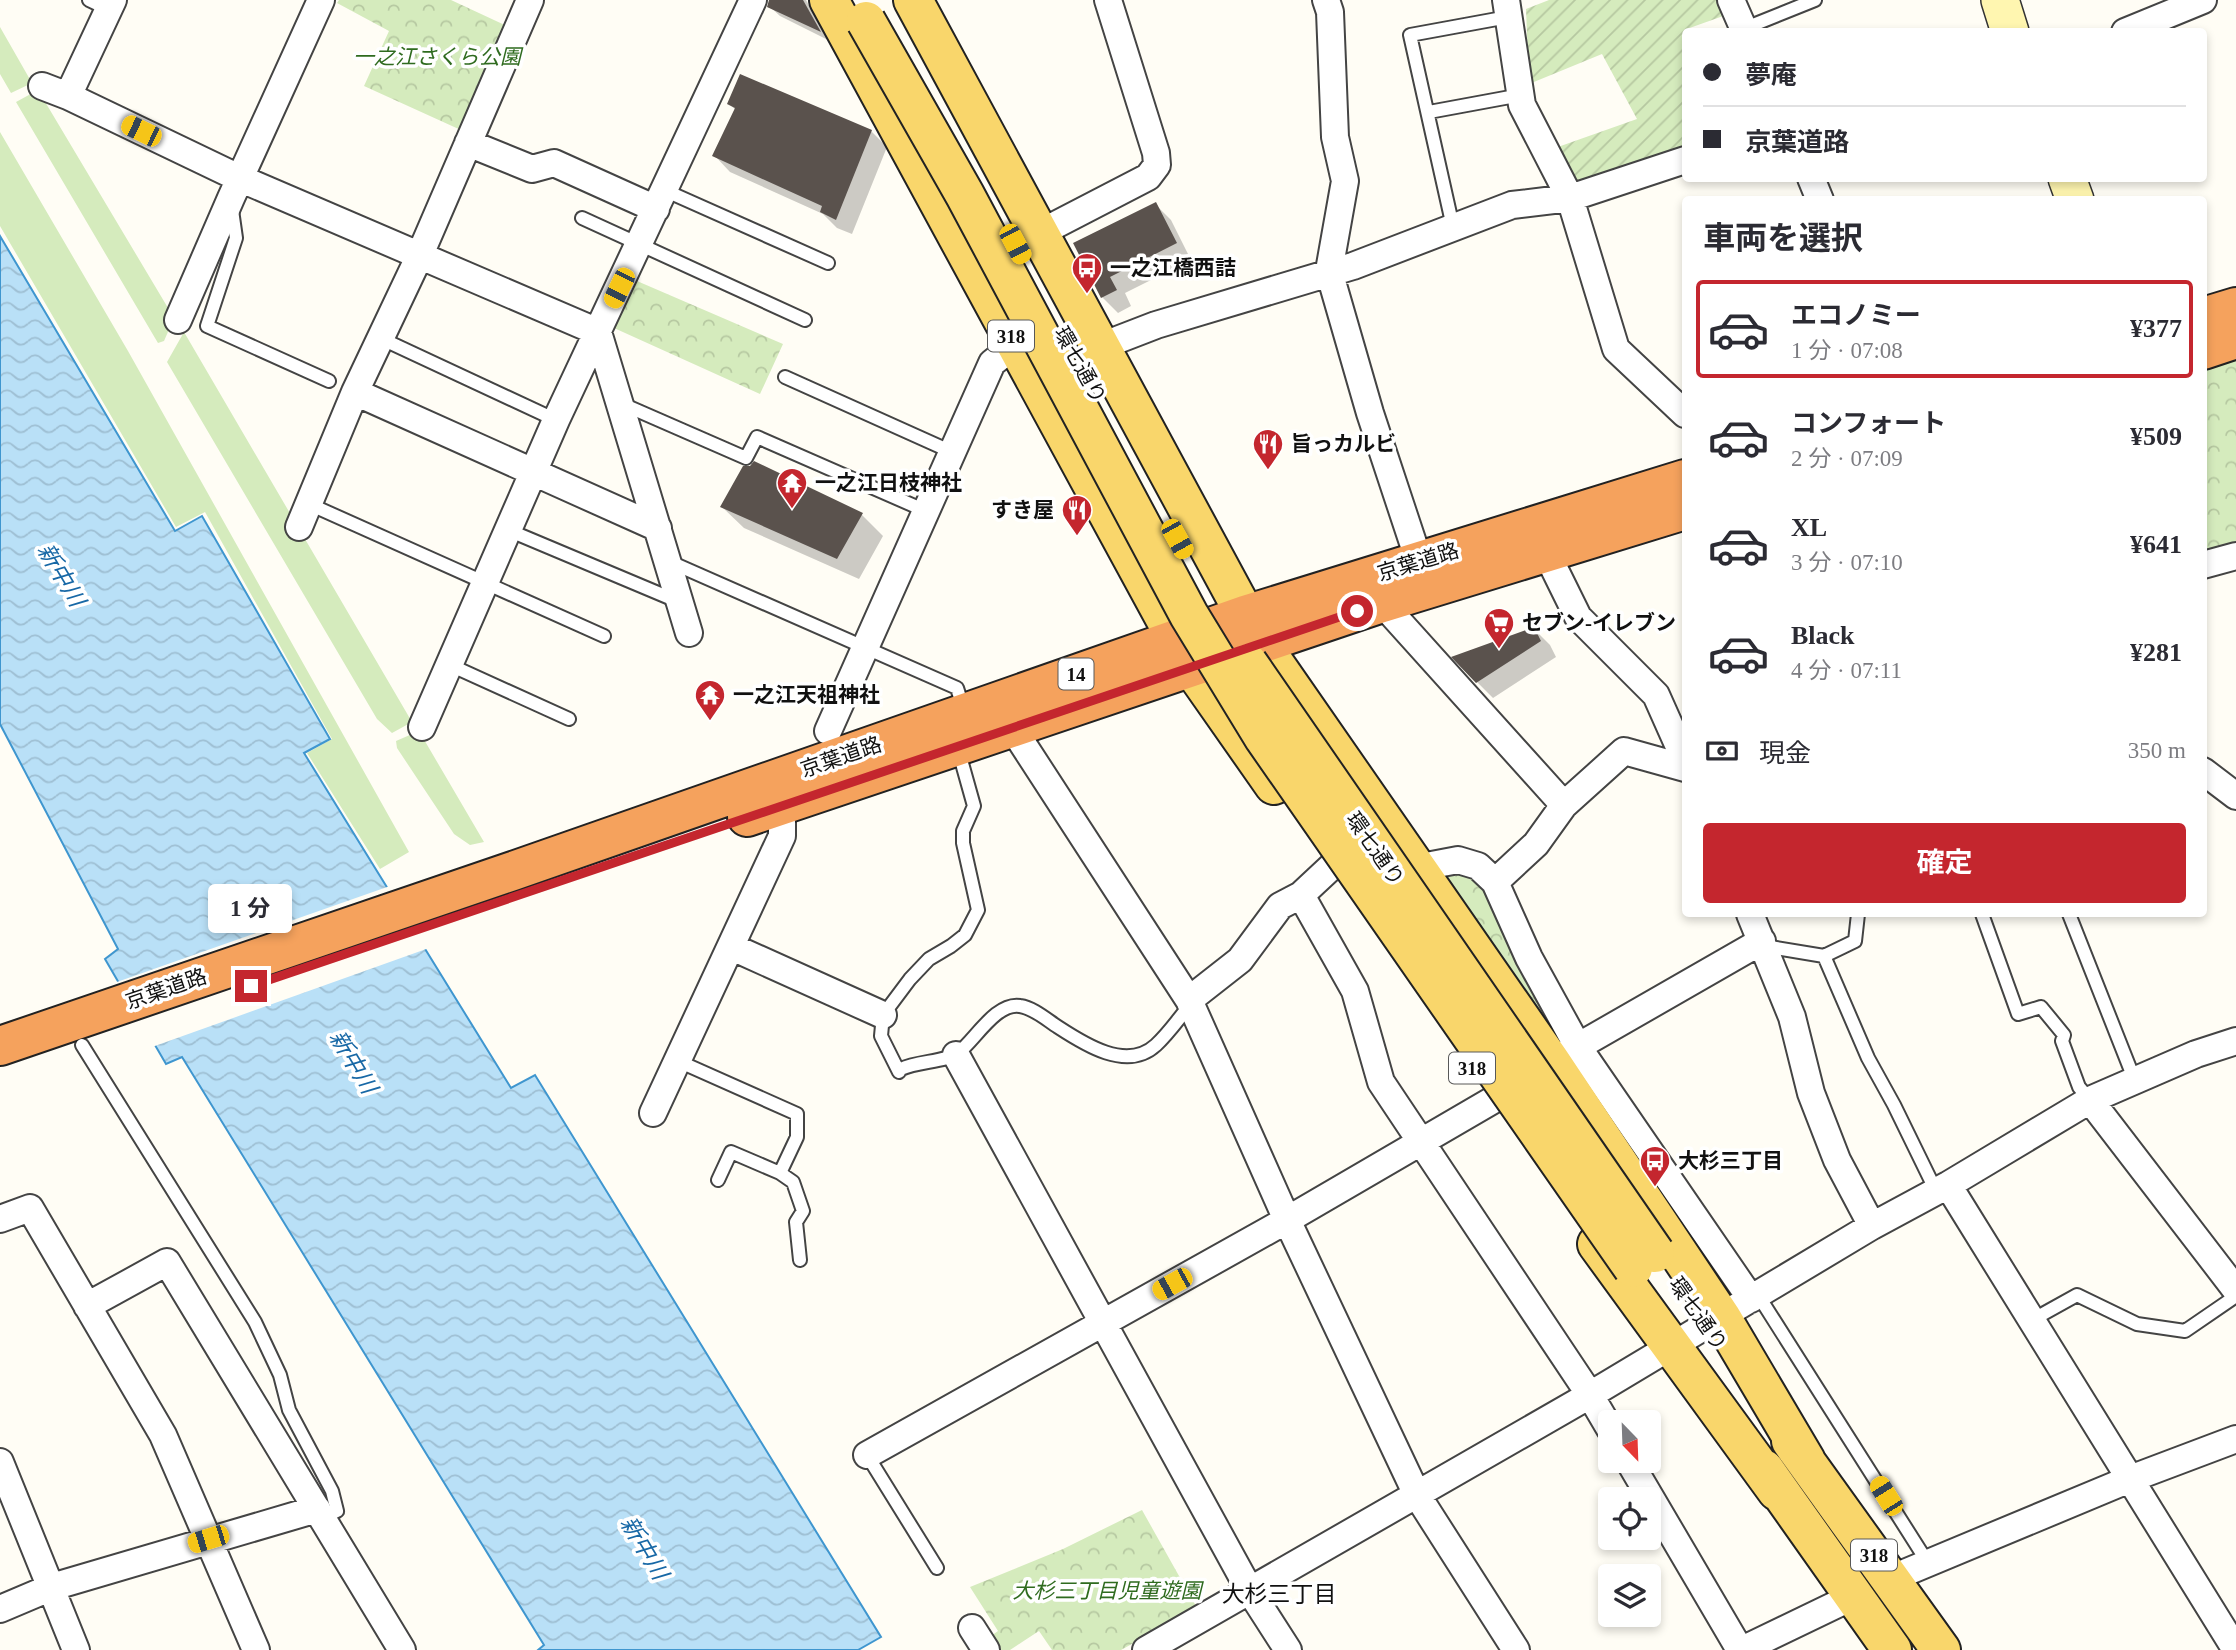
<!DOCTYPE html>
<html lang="ja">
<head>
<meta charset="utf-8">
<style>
  body { margin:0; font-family:"Times New Roman","Noto Sans JP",serif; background:#f2f2f3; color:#2b2b33; height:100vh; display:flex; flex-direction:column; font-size:26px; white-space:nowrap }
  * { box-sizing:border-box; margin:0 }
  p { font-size:23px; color:#7c7c81 }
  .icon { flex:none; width:38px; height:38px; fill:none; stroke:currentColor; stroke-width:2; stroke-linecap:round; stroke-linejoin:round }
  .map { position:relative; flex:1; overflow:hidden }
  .side { position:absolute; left:1682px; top:196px; width:525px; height:721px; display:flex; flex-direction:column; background:#fff; border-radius:7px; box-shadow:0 4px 10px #0003 }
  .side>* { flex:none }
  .hud { position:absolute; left:1682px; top:28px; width:525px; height:154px; border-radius:7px; box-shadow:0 4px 10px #0003; display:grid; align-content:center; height:154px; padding:0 21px; background:#fff }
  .needle { width:46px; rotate:157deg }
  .buttons { position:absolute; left:1598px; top:1410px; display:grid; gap:14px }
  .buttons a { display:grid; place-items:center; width:63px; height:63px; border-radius:7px; background:#fff; box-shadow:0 4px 10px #0003; font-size:35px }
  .end { position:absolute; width:32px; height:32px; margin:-16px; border:9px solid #c4262e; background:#fff; box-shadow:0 0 0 4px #fff }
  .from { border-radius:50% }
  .bubble { position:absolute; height:49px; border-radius:7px; background:#fff; box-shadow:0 4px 10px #0003; font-size:23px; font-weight:700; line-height:49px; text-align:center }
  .car { position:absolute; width:21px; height:42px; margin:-21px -10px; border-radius:9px; box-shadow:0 0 5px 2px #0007; background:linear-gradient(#f5c518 24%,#345 0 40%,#f5c518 0 76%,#345 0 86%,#f5c518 0) }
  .hud b { display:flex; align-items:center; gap:24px; height:66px; font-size:26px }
  .hud b+b { border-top:2px solid #e1e1e2 }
  .hud i { width:18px; height:18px; background:#2b2b33 }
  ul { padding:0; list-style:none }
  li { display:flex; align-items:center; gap:21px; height:98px; margin:0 14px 10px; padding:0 7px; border:4px solid transparent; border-radius:7px }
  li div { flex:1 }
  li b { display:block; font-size:26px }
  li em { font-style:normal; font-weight:700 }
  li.on { border-color:#c4262e }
  li>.icon { width:63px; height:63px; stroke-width:1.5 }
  h2 { padding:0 21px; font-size:32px; line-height:84px }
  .pay { display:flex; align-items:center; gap:18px; height:77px; padding:0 21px; font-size:26px }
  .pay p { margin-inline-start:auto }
  .action { display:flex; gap:14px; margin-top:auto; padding:14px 21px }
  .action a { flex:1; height:80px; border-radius:7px; background:#c4262e; color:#fff; font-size:28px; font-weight:700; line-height:80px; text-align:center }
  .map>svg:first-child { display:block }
  .grass { fill:#d5ebbd }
  .park { fill:url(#park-crowns) }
  .garden { fill:url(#garden-furrows) }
  .water { fill:url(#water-waves); stroke:#3f96cf; stroke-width:2 }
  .pier { fill:#fffdf5 }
  .shadow { fill:#0003 }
  .building { fill:#5a524d }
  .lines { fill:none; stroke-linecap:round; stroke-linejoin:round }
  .lane-casing { stroke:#444; stroke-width:16 }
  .street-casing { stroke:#444; stroke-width:30 }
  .secondary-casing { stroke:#333; stroke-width:40 }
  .primary-casing { stroke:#222; stroke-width:42 }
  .highway-casing { stroke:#222; stroke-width:42 }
  .lane { stroke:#fff; stroke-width:12 }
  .street { stroke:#fff; stroke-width:26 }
  .secondary { stroke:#fff6b0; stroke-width:37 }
  .primary { stroke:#f9d66b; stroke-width:38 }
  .highway { stroke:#f5a25d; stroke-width:38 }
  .primary-bridge-casing { stroke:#222; stroke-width:42; stroke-linecap:butt }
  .primary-bridge { stroke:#f9d66b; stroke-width:38 }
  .route { stroke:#c4262e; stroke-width:9 }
  .labels { text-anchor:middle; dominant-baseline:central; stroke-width:7; stroke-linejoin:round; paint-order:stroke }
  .shield { fill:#fff; stroke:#585858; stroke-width:2 }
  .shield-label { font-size:19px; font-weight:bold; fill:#111 }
  .park-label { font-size:21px; font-style:italic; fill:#2f6b1f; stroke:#fff }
  .poi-label { font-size:21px; font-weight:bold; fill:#111; stroke:#fff; text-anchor:start }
  .street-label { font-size:21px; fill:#111; stroke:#fff }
  .water-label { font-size:23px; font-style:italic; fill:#1768a6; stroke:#fff }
  .neighbourhood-label { font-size:23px; fill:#111; stroke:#fff }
</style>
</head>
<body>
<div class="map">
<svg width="2236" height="1650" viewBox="0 0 2236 1650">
  <defs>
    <pattern id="park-crowns" width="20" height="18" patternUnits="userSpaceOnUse" patternTransform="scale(1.75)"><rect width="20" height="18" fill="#d5ebbd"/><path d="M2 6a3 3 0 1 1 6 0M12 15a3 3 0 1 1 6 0" fill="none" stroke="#b6c8a1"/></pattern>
    <pattern id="garden-furrows" width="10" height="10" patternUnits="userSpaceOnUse" patternTransform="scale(1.75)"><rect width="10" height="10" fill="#d5ebbd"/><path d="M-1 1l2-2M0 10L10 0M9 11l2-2" fill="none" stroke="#b6c8a1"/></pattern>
    <pattern id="water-waves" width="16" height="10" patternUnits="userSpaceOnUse" patternTransform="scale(1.75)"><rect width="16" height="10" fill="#b9e0f7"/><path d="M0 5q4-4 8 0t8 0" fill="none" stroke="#9ebfd3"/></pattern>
  </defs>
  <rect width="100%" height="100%" fill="#fffdf5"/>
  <path class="grass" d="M0,27L32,83L11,93L0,74Z
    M38,90L174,318L164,341L158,343L155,338L16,102Z
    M0,132L128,351L409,852L380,869L307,753L332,739L205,512L176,527L0,226Z
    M184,332L412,722L392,733L377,719L167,362Z
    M419,731L484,842L470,845L454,834L397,748L396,741Z"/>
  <path class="park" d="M339,0H451L509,27L463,131L364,86L389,31L337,3Z
    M637,281L783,344L760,394L614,328Z
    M2236,348V552L2203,562V360Z
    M1453,866L1491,887L1573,1045L1555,1054L1428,870Z
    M1142,1510L1197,1608L1121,1650H1052L1039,1631L1010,1650H1000L991,1636L998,1631L970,1587L1063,1549Z"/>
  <path class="garden" d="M1549,0H1720L1726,15L1684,30L1685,147L1573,182L1555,148L1637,119L1602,54L1529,84L1526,9Z"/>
  <path class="water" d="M0,236L175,531L202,516L330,739L304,753L511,1088L535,1075L881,1637L858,1650H538L544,1645L182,1057L166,1064L105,959L118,949L0,724Z"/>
  <path class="pier" d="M390,886L429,948L152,1047L114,983Z"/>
  <path class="shadow" d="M769,0H806L828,40L780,16L769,6Z
    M729,104L871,131L887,147L852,234L837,228L823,214L730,172L715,156L736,110Z
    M1155,204L1171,220L1191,260L1125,293L1131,306L1118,313L1102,297L1075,244Z
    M755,463L862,515L883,536L859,579L744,528L722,507Z
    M1534,629L1550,645L1556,657L1493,698L1477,682Z"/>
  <path class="building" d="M769,0H803L821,32L767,7Z
    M740,74L872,130L836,220L820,212L822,206L712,156L735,108L727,104Z
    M1156,202L1177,243L1110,277L1117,290L1101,298L1073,243Z
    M754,461L863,513L837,559L720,507L743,466H750Z
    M1534,627L1541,641L1476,683L1451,657Z"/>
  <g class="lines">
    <g class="lane-casing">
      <path id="lane" d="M89,0L108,9
        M1743,29L1815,0
        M1429,112L1521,95
        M664,190L828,263
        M232,210L236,238L207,326L329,381
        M582,218L805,320
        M1453,227L1410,35L1508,17
        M380,338L556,420
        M785,377L952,452
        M620,403L746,458L757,437L926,511
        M309,504L604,636
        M508,530L677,601
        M668,561L957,688L964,710
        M450,665L569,719
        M1858,914L1855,941L1824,956L1868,1058L1894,1105L1936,1191
        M1982,914L2018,1014L2041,1007L2064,1035L2062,1041L2079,1087L2090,1100
        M2069,914L2135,1081
        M1764,946L1824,956
        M82,1045L255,1322L280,1375L289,1410L332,1491L337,1511L323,1518
        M678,1061L797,1114V1137L780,1173
        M901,1069C917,1061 946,1062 958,1053C975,1040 996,1002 1020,1006C1034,1008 1047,1020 1058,1027C1084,1044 1127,1072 1156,1045C1169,1033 1179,1018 1191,1004
        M899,1072L881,1036L883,1015L910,979L929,959L951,946L965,935L978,910L963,843V831L974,806L958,749
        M718,1180L731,1152L780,1173L793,1182L803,1211L796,1222L800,1260
        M1758,1295L1928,1563
        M2032,1320L2077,1295L2137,1324L2185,1331L2236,1296
        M867,1455L937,1568"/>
    </g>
    <g class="street-casing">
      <path id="street" d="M1326,0L1330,12L1335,137L1345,181L1329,271L1370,413L1419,561
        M1506,0L1522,105L1570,198L1616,349L1685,414
        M1731,0L1745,32
        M2125,32L2203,0
        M42,86L68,96L239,178L598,332
        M68,96L113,0
        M468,143L532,169L554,163L656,209
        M1811,178L1820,200
        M1038,234L1148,177L1157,165L1156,153L1108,0
        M178,320L231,198L321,0
        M598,332L689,633
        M1099,347L1156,325L1353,266L1512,205L1570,198L1685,160
        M355,392L658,528
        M299,527L355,392L419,257L530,0
        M1546,552L1578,617L1656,695L1685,760
        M2203,565L2236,556
        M1382,603L1564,805
        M422,727L556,420L753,0
        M1013,729L1189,1000L1287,1220L1417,1495L1516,1650
        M828,731L992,363L1016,344
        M2203,771L2236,796
        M1416,868L1458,860L1478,866L1495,882L1529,958L1578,1047L1751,1299
        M1495,882L1536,844L1564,805L1624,751L1685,768
        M1301,895L1355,991L1381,1082L1590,1395L1610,1429
        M1750,914L1792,1017L1811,1093L1837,1160L1872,1226
        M732,947L883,1015
        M1189,1000L1240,960L1280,906L1301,895L1331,867
        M1565,1054L1762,941
        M956,1055L1250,1591L1288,1650
        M2090,1100L2236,1290
        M653,1113L782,836V822L775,808
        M1948,1185L2236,1650
        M0,1219L30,1208L163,1435L256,1650
        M87,1306L167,1262L402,1650
        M867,1455L1287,1220L1493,1100
        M1629,1461L1740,1650
        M0,1462L76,1650
        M1890,1579L2130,1479L2236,1439
        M0,1609L52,1587L317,1509
        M972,1628L986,1650
        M1146,1650L1590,1395L1872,1226L1948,1185L2090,1100L2196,1054L2236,1041
        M1742,1650L1854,1596"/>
    </g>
    <g class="secondary-casing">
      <path id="secondary" d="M2000,0L2010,32
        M2067,178L2075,200"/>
    </g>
    <g class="primary-casing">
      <path id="primary" d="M829,0L1192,668L1274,785
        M913,0L1261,644L1551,1062L1721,1317L1806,1461
        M1597,1244L1777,1491
        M1791,1441L1941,1650
        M1764,1469L1892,1650"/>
    </g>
    <g class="highway-casing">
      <path id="highway" d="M2203,317L2236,307
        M2203,350L2236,339
        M747,817L1382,603L1685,510
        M0,1046L513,871L1245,615L1685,479"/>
    </g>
    <use href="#lane" class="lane"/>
    <use href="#street" class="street"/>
    <use href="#secondary" class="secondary"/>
    <use href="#primary" class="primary"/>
    <use href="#highway" class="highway"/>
    <g class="primary-bridge-casing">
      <path id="primary-bridge" d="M866,21L965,195L1189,615L1264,738L1633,1268
        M1248,663L1655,1253"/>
    </g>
    <use href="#primary-bridge" class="primary-bridge"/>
  </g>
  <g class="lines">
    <path class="route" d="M251,986L1357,611"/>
  </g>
  <defs>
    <g id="bus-pin" transform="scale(1.575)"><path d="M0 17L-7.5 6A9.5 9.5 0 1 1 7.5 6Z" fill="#c4262e" stroke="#fff"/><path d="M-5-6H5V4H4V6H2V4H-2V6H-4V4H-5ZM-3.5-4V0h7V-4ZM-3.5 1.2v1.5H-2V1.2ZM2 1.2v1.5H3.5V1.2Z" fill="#fff"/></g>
    <g id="restaurant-pin" transform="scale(1.575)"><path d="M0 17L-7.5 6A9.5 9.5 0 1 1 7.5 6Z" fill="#c4262e" stroke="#fff"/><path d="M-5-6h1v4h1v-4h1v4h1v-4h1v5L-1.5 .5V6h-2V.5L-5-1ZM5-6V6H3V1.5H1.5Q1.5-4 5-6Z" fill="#fff"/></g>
    <g id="temple-pin" transform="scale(1.575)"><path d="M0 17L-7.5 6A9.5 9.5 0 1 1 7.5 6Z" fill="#c4262e" stroke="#fff"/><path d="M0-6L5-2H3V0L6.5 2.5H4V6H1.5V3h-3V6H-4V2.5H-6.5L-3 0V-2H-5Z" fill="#fff"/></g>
    <g id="supermarket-pin" transform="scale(1.575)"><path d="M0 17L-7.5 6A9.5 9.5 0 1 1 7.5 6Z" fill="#c4262e" stroke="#fff"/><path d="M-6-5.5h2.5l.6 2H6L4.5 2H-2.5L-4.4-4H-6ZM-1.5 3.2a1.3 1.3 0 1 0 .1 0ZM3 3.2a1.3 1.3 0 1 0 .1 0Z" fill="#fff"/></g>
  </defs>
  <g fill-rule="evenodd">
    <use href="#bus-pin" x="1087" y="268"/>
    <use href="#restaurant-pin" x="1268" y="444"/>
    <use href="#temple-pin" x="792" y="483"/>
    <use href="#restaurant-pin" x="1077" y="510"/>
    <use href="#supermarket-pin" x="1499" y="623"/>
    <use href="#temple-pin" x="710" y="695"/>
    <use href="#bus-pin" x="1655" y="1161"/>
  </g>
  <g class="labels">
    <g class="shield">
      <rect x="988" y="320.5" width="46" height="31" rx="5"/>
      <rect x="1058.5" y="658.5" width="35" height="31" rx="5"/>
      <rect x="1449" y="1052.5" width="46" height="31" rx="5"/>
      <rect x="1851" y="1539.5" width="46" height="31" rx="5"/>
    </g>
    <g class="shield-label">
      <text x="1011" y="336">318</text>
      <text x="1076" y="674">14</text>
      <text x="1472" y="1068">318</text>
      <text x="1874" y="1555">318</text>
    </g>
    <g class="park-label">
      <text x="437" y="57">一之江さくら公園</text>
      <text x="1107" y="1591">大杉三丁目児童遊園</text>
    </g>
    <g class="poi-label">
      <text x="1110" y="268">一之江橋西詰</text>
      <text x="1291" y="444">旨っカルビ</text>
      <text x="815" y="483">一之江日枝神社</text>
      <text x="1054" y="510" text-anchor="end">すき屋</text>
      <text x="1522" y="623">セブン-イレブン</text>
      <text x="733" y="695">一之江天祖神社</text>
      <text x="1678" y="1161">大杉三丁目</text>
    </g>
    <g class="street-label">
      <text transform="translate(1080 365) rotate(61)">環七通り</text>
      <text transform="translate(1418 562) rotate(-17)">京葉道路</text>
      <text transform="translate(841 757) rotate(-19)">京葉道路</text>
      <text transform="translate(1375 849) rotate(55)">環七通り</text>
      <text transform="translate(166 989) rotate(-19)">京葉道路</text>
      <text transform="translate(1698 1314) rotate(55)">環七通り</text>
    </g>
    <g class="water-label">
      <text transform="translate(61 575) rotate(59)">新中川</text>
      <text transform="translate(353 1062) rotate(59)">新中川</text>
      <text transform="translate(644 1548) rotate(59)">新中川</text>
    </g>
    <g class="neighbourhood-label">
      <text x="1279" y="1594">大杉三丁目</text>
    </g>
  </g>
</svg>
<div class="buttons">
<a><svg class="needle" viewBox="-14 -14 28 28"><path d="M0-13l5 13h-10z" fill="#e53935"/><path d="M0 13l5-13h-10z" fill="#7c7c81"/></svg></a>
<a><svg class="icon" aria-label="locate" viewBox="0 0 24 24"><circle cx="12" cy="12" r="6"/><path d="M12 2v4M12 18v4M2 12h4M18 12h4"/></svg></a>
<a><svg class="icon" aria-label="layers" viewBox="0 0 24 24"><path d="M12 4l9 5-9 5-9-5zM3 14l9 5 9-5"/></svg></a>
</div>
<i class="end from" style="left:1357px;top:611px"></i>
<i class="end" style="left:251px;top:986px"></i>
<div class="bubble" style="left:208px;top:884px;width:84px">1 分</div>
<i class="car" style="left:141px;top:131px;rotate:296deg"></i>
<i class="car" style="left:1015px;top:244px;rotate:152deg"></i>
<i class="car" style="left:619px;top:288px;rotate:206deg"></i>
<i class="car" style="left:1177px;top:539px;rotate:151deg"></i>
<i class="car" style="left:1172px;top:1284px;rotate:241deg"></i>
<i class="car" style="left:1886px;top:1496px;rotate:328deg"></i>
<i class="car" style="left:208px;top:1539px;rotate:253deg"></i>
<div class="hud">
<b><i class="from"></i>夢庵</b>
<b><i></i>京葉道路</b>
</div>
<section class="side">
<h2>車両を選択</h2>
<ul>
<li class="on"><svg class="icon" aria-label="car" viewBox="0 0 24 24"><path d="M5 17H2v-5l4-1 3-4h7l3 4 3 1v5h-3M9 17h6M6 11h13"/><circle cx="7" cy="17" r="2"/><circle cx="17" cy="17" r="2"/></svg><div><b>エコノミー</b><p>1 分 · 07:08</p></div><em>¥377</em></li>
<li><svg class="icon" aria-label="car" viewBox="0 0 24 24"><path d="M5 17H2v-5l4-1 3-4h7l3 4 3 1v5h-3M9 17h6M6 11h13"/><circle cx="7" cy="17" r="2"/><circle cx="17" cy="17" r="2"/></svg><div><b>コンフォート</b><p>2 分 · 07:09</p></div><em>¥509</em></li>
<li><svg class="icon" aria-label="car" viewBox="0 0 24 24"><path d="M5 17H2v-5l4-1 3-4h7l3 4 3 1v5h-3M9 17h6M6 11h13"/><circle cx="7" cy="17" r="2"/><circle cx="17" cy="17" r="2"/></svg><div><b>XL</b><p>3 分 · 07:10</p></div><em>¥641</em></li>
<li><svg class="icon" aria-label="car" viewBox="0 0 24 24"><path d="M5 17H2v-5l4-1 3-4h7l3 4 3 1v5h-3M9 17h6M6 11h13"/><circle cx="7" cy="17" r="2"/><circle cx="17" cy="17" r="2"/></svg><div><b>Black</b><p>4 分 · 07:11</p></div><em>¥281</em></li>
</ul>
<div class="pay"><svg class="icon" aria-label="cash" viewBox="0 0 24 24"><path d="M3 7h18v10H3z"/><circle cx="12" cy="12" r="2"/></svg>現金<p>350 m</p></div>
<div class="action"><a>確定</a></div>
</section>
</div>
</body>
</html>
